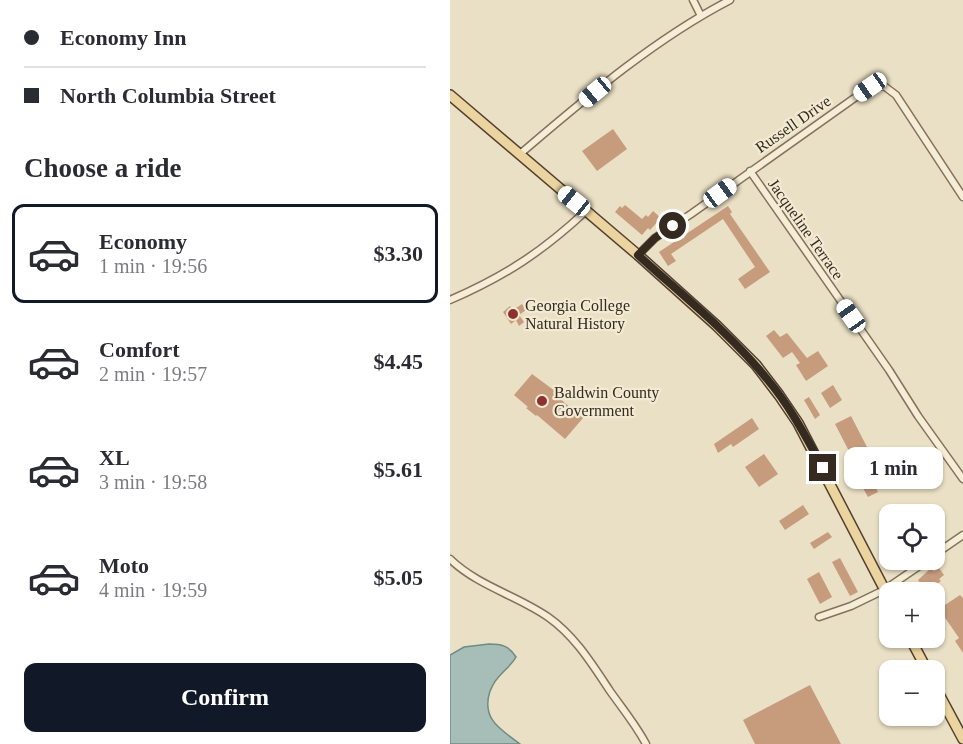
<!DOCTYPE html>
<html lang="en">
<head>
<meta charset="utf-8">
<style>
  body { margin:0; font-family:Georgia,serif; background:#f7f7f7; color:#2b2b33; height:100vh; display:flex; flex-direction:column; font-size:22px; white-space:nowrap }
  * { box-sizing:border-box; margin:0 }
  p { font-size:20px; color:#7c7c81 }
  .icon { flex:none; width:33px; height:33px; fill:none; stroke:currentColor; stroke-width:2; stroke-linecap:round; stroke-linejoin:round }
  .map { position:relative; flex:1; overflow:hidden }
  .panel { display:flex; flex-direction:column; background:#fff; width:450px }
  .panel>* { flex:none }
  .guide { display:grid; align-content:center; height:132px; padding:0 24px; background:#fff }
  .buttons { position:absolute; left:429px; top:504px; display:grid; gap:12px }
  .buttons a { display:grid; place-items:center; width:66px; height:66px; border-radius:12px; background:#fff; box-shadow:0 2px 4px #0004; font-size:30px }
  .end { position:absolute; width:27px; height:27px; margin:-14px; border:8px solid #352a1f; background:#fff; box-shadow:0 0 0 3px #fff }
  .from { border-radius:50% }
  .bubble { position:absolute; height:42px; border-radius:12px; background:#fff; box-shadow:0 2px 4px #0004; font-size:20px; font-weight:600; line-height:42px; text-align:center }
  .car { position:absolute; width:18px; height:36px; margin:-18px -9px; border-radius:8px; box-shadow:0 0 4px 2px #0007; background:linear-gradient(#fff 24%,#345 0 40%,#fff 0 76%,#345 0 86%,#fff 0) }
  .guide b { display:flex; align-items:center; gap:21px; height:57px; font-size:22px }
  .guide b+b { border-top:2px solid #e1e1e2 }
  .guide i { width:15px; height:15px; background:#2b2b33 }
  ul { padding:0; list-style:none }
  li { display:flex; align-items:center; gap:18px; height:99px; margin:0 12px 9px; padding:0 12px; border:3px solid transparent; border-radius:12px }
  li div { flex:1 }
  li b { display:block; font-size:22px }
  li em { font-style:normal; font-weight:600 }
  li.on { border-color:#111827 }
  li>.icon { width:54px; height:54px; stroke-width:1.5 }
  h2 { padding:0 24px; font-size:27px; line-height:72px }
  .button { display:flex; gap:12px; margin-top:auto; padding:12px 24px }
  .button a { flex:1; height:69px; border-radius:12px; background:#111827; color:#fff; font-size:24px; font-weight:600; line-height:69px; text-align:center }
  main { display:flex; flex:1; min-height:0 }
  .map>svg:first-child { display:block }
  .water { fill:#a6beb7; stroke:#6e8b84; stroke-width:1.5 }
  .building { fill:#c69c7d }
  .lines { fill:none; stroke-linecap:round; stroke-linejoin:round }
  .street-casing { stroke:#84725c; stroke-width:9 }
  .primary-casing { stroke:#524030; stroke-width:12 }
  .street { stroke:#f6edd7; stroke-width:6 }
  .primary { stroke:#ebd49f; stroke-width:9 }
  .route { stroke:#352a1f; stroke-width:8 }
  .poi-dot { fill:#8e3131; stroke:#f3ead3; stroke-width:2 }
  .labels { text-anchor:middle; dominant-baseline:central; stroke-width:4.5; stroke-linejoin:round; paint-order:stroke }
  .street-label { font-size:16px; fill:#352a1f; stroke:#f3ead3 }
  .poi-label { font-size:16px; fill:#352a1f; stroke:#f3ead3; text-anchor:start }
</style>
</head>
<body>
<main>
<section class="panel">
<div class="guide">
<b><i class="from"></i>Economy Inn</b>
<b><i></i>North Columbia Street</b>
</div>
<h2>Choose a ride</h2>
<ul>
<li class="on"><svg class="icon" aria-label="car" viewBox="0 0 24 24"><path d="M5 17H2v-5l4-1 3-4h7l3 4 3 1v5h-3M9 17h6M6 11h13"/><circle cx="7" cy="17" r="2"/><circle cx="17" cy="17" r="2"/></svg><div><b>Economy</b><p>1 min · 19:56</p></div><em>$3.30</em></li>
<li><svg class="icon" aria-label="car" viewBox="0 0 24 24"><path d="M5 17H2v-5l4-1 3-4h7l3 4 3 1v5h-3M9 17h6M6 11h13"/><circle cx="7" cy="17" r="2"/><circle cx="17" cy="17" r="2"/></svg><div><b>Comfort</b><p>2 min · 19:57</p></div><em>$4.45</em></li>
<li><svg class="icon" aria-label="car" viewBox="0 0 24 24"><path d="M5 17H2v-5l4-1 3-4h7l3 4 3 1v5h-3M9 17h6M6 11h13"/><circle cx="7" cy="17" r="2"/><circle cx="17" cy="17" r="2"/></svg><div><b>XL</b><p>3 min · 19:58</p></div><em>$5.61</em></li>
<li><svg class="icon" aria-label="car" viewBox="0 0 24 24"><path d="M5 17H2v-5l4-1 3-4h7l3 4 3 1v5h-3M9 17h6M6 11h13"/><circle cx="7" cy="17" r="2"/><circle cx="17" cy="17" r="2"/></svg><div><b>Moto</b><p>4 min · 19:59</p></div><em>$5.05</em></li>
</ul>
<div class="button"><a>Confirm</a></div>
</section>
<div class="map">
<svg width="513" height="744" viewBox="0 0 513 744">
  <rect width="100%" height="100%" fill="#eae0c5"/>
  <path class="water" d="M39,644C52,644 59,646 66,657C61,666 53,671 47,679C44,682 42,687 40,691C31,719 50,729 70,744H0V655L14,647Z"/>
  <path class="building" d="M163,129L177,149L147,171L132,151Z
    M175,205L192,219L196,215L198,217L203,211L211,218L200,230L198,228L192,235L165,212L170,206L172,208Z
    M278,206L282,212L280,214L320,272L295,289L288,279L305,267L273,219L221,254L226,261L218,266L209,252Z
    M72,304L76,310L69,315L74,322L69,326L66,320L61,324L53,312L60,306L63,310Z
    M324,330L330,337L337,333L357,358L368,351L378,366L356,381L346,365L350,363L342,352L333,358L316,336Z
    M82,374L105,391L103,393L133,418L115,439L87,415L86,416L76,408L78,407L64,395Z
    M383,385L392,400L380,408L371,393Z
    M359,397L370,415L365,419L354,400Z
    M401,416L418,449L402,457L385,424Z
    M302,418L309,429L283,447L281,444L268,453L264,444Z
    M314,454L328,474L309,487L295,467Z
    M420,475L428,492L418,497L409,481Z
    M353,505L359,514L335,530L329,521Z
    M378,532L382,537L364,549L360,543Z
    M390,558L408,592L400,596L382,562Z
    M481,568L484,571L489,568L494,575L489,579L491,581L483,587L481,585L475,589L468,580Z
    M369,572L382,597L370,604L357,579Z
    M510,595L513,598V653L505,641L509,638L489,609Z
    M360,685L391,744H305L293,720Z"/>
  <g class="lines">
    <g class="street-casing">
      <path id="street" d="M243,0L251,16
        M70,154C136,98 203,40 280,0
        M300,171L439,370L468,416L513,479
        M188,255L205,238L241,214L420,87L434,86L446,95L513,197
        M0,300C55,276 92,252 136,211
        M484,555L513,535
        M0,559C28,586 66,595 98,617C125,636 142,664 160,691C172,708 186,725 196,744
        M369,617L401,606L434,590L478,560"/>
    </g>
    <g class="primary-casing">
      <path id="primary" d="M0,95L188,255L267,326L306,365L329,395L348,423L440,600
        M460,638L477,670
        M484,685L513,739"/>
    </g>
    <use href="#street" class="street"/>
    <use href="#primary" class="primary"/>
  </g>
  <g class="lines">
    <path class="route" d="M223,226L205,238L188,255C232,295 280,333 317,379C340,406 356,437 373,468"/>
  </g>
  <g class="poi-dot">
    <circle cx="63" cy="314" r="6"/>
    <circle cx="92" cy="401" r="6"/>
  </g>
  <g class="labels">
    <g class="street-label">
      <text transform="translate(343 124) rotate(-35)">Russell Drive</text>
      <text transform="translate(356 229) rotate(55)">Jacqueline Terrace</text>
    </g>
    <g class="poi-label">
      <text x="75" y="305">Georgia College<tspan x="75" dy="18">Natural History</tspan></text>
      <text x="104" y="392">Baldwin County<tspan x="104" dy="18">Government</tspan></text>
    </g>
  </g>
</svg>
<div class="buttons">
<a><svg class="icon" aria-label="locate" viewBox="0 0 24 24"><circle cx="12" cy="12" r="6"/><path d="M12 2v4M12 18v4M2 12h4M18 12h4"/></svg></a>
<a>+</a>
<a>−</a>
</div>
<i class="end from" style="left:223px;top:226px"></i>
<i class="end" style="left:373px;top:468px"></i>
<div class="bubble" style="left:394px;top:447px;width:99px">1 min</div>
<i class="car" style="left:420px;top:87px;rotate:235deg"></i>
<i class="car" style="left:145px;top:92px;rotate:230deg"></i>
<i class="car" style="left:270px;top:193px;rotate:54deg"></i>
<i class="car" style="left:124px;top:201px;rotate:309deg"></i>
<i class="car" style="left:401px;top:316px;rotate:325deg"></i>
</div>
</main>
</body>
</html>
